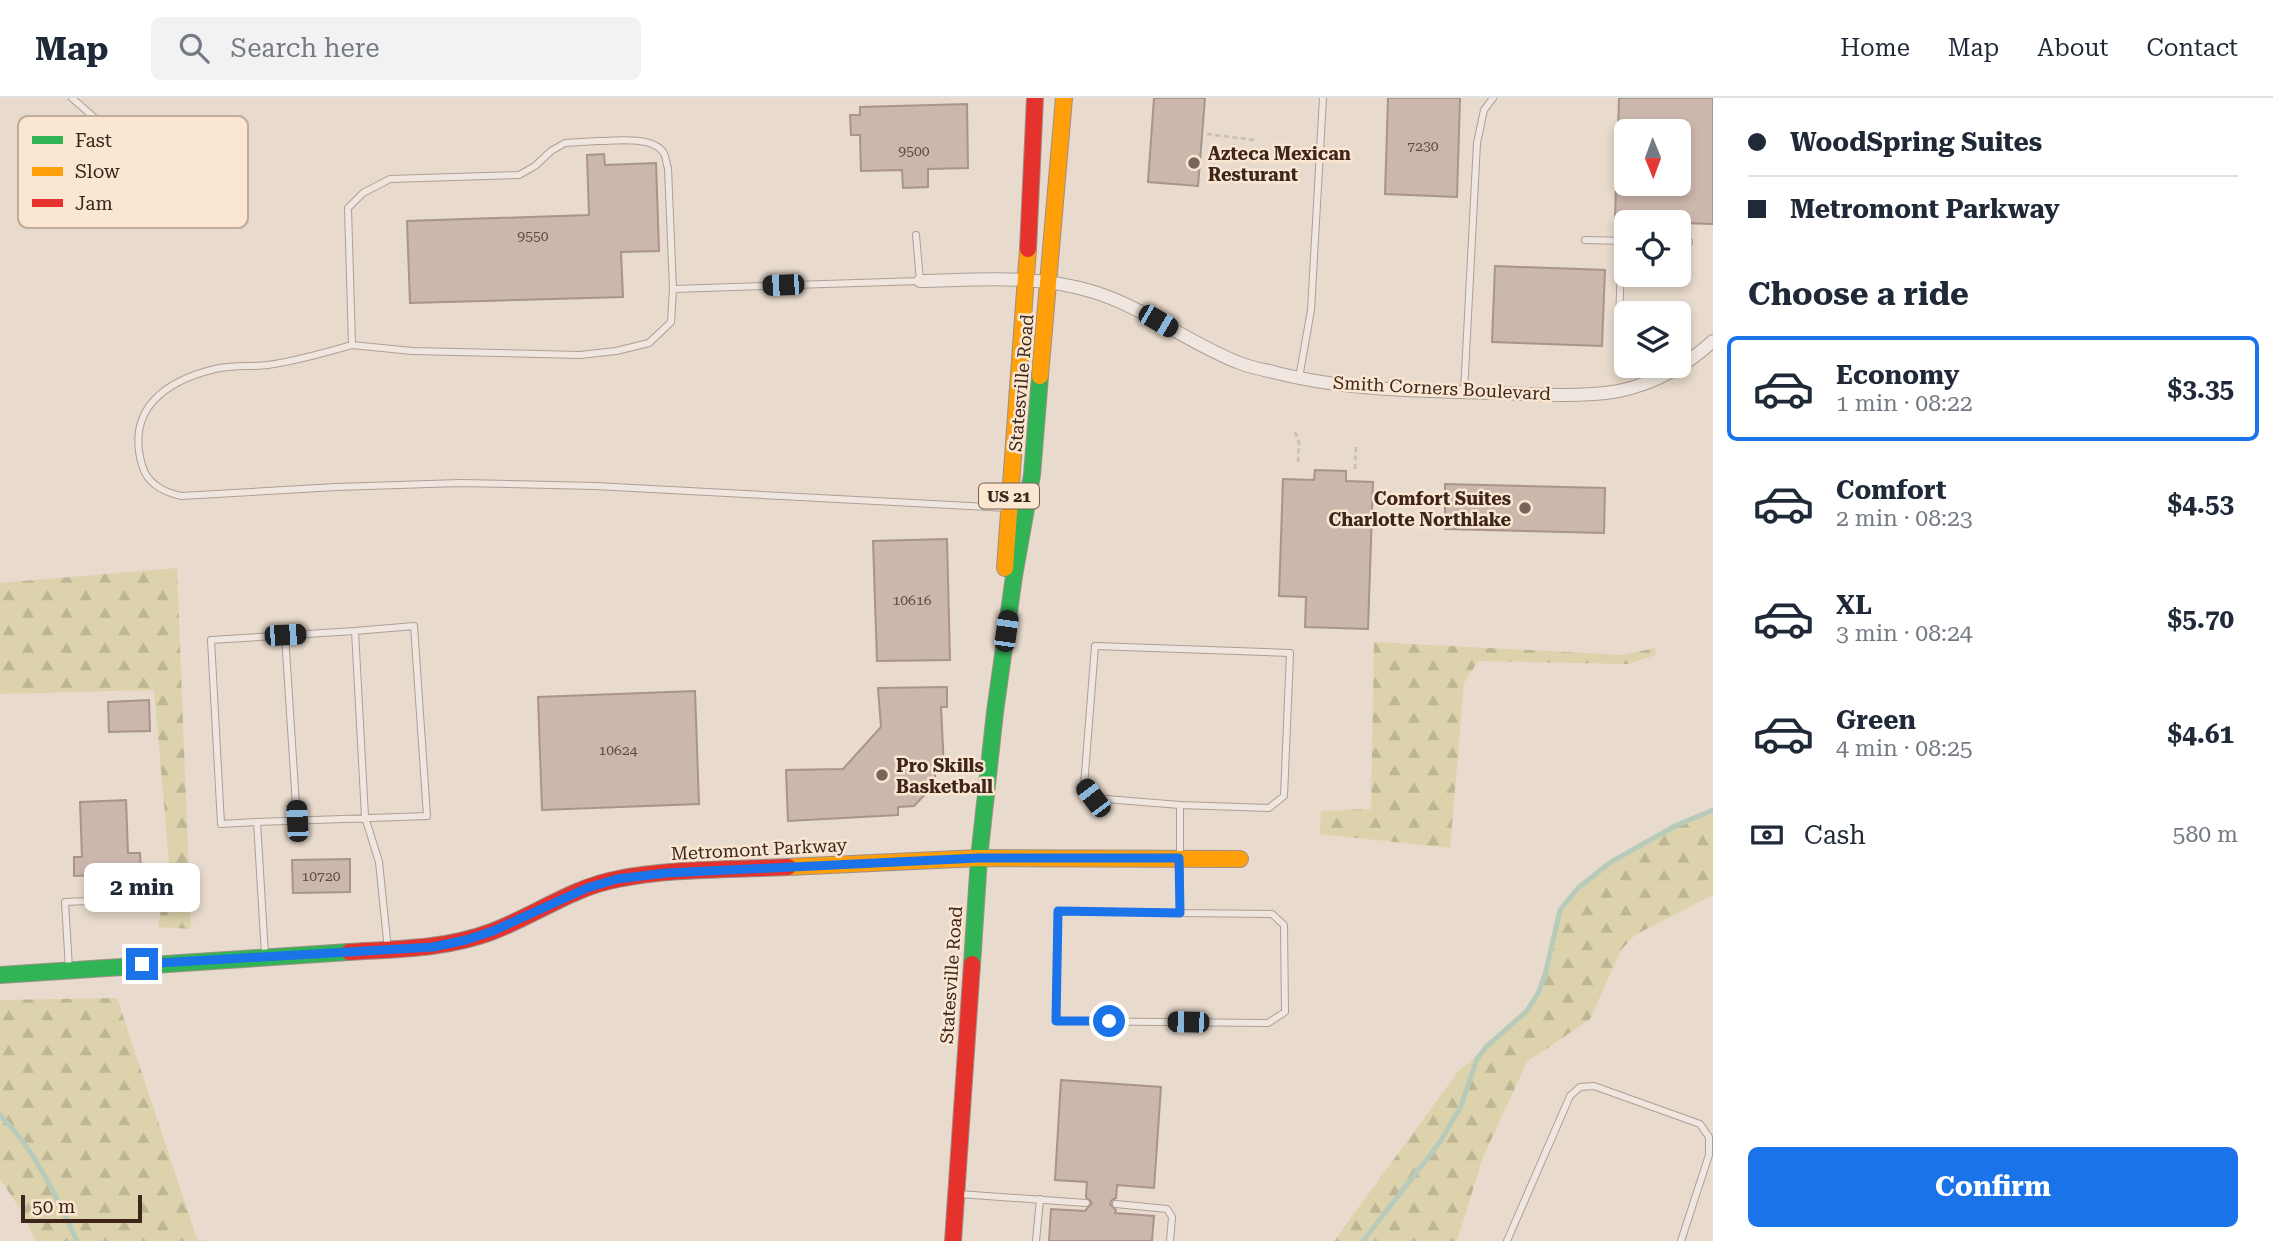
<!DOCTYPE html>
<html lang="en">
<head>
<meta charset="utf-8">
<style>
  body { margin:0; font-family:"Roboto Serif",serif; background:#f2f2f3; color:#1f2937; height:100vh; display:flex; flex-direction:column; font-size:26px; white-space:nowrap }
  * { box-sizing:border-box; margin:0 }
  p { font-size:23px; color:#747a83 }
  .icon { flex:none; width:38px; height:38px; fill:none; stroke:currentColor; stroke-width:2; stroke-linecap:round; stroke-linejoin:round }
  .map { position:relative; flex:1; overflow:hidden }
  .drawer { display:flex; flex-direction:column; background:#fff; width:560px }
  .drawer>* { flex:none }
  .hud { display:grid; align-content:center; height:154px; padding:0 35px; background:#fff }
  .needle { width:46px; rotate:179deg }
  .tools { position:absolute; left:1614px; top:21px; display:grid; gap:14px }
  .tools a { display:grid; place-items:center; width:77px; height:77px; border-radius:10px; background:#fff; box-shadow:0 4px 10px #0003; font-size:35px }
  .scale { position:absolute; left:21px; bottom:18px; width:121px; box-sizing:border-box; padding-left:7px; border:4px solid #3d251c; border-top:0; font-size:19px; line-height:24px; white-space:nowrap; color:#3d251c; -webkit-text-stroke:5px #fae6d1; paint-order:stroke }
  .end { position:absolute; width:32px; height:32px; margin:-16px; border:9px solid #1a73e8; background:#fff; box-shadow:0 0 0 4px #fff }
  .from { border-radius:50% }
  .bubble { position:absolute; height:49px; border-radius:10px; background:#fff; box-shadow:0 4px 10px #0003; font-size:23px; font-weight:700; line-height:49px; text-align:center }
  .car { position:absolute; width:21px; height:42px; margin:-21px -10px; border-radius:9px; box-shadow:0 0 5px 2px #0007; background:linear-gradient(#222 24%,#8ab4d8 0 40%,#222 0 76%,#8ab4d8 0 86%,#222 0) }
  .hud b { display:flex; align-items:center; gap:24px; height:66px; font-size:26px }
  .hud b+b { border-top:2px solid #e0e1e3 }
  .hud i { width:18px; height:18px; background:#1f2937 }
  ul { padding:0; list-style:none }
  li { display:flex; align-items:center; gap:21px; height:105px; margin:0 14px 10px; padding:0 21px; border:4px solid transparent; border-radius:10px }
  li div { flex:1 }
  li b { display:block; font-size:26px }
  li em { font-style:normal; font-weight:700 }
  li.on { border-color:#1a73e8 }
  li>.icon { width:63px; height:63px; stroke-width:1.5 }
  h2 { padding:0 35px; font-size:32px; line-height:84px }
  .pay { display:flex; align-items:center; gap:18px; height:77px; padding:0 35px; font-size:26px }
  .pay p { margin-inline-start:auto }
  .button { display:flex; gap:14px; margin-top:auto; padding:14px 35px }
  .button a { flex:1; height:80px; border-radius:10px; background:#1a73e8; color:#fff; font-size:28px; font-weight:700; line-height:80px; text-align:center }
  header { display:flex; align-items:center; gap:42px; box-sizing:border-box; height:98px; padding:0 35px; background:#fff; border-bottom:2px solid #e0e1e3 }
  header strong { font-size:33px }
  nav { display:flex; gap:38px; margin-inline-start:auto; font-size:24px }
  .search { width:490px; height:63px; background:#f2f2f3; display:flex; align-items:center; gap:18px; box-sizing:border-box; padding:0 24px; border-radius:10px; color:#747a83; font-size:26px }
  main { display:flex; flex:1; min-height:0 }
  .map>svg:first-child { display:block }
  .forest { fill:url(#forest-firs) }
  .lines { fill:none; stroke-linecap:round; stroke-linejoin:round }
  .stream { stroke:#b8cbbb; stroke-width:5 }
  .building { fill:#ccb7ad; stroke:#a8948b; stroke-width:2 }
  .lane-casing { stroke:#ad9f96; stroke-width:8 }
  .street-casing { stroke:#ad9f96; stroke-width:14 }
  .fast-casing { stroke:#9d8f85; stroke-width:18 }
  .slow-casing { stroke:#9d8f85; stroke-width:18 }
  .jam-casing { stroke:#9d8f85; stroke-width:18 }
  .path { stroke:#c8bdb5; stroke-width:2.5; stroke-dasharray:5 3.5; stroke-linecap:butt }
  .lane { stroke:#efe7df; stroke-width:6 }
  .street { stroke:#efe7df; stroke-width:12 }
  .fast { stroke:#30b455; stroke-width:16 }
  .slow { stroke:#ff9f0a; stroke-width:16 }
  .jam { stroke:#e5322d; stroke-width:16 }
  .route { stroke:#1a73e8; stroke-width:9 }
  .poi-dot { fill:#79645a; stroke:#fae6d1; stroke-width:2.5 }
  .labels { text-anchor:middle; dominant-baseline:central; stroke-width:5; stroke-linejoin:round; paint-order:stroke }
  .number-label { font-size:14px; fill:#614a40 }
  .shield { fill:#fae6d1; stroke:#765f52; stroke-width:2 }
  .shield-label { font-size:16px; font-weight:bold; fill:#3d251c }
  .poi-label { font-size:18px; font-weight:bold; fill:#3d251c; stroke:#fae6d1; text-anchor:start }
  .street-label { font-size:18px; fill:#3d251c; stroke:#fae6d1 }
  .key { fill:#fae6d1; stroke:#c1ac9b; stroke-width:2 }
  .key-label { font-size:19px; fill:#3d251c }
</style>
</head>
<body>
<header>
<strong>Map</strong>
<div class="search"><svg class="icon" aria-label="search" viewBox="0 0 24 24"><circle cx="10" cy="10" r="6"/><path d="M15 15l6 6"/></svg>Search here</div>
<nav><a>Home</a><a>Map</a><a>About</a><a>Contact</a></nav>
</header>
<main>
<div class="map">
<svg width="1713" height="1143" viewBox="0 0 1713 1143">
  <defs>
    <pattern id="forest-firs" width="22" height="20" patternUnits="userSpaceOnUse" patternTransform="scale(1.75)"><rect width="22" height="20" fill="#dcd3ad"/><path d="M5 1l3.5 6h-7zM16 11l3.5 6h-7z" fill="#beb594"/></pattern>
  </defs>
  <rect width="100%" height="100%" fill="#e8dacc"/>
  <path class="forest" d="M177,470L191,831L158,829L169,763L154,592L0,596V485Z
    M1374,544L1623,557L1655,550L1656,557L1627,566L1478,563L1464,585L1450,750L1320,736L1321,713L1371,711Z
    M1713,712V797L1635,837L1621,852L1590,921L1527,964L1483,1059L1457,1143H1334L1457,975L1527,913L1538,895L1545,877L1560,812L1578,790L1611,764L1675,728Z
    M117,900L197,1141L209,1143H36L19,1109L0,1081V902Z"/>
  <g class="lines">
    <path class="stream" d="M0,1017C35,1051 57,1100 77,1143
      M1363,1143L1440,1044L1461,1008L1477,961L1486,949L1527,913L1538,895L1545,877L1560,812L1578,790L1611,764L1675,728L1713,712"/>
  </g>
  <path class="building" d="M1154,0H1205L1198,88L1148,84Z
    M1388,0H1460L1457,99L1385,96Z
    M1619,0H1713V126L1615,123L1616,86H1678V33H1618Z
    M967,6L968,70L928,71V89L903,90L902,72L861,73L860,37H851L850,17H860V9Z
    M604,56L605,67L656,65L659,153L621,154L623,199L410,205L407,123L589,117L587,57Z
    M1495,168L1605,172L1602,248L1492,244Z
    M1315,372L1346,373V383L1373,384L1368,531L1305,529L1306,499L1279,498L1283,381L1314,382Z
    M1445,386L1605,390L1604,435L1445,431Z
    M947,441L950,562L877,563L873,443Z
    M947,589V609H941L944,670L935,671V686L914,708L898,709V717L788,723L786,672L843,671L881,629L878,590Z
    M695,593L699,706L542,712L538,599Z
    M149,602L150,633L109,634L108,604Z
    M126,702L128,755H140L141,775L74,778V759H82L80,704Z
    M350,761V794L293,795L292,762Z
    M1061,982L1161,989L1154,1090L1117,1087L1116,1100L1112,1102L1110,1106L1116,1112L1115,1115L1154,1118L1152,1143H1049L1051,1111L1085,1113L1092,1105L1086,1099L1087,1084L1055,1082Z"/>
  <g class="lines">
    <g class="lane-casing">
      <path id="lane" d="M72,0L122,44
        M598,43C615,43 652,38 663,54C666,57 666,66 668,70L673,191L671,224L649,245L616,253L580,257L412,253L352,247L348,110L363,95L390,81L519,77L535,68L551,53L565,45Z
        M1585,142L1625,143
        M1678,144H1689
        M673,191L920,183L916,137
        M1619,221L1622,143
        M352,247C324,255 297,263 268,267C251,269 233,267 215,271C165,283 126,311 142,367C147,386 163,394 181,398L336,389L460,385L595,388L1007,410
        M1299,280L1311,212L1323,0
        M1464,294L1477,45L1484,12L1493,0
        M285,537L297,723
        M257,724L427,718L414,528L355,533
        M1180,815L1272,816L1284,827L1285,914L1268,925L1056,923L1058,813L1180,815V707L1269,710L1284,698L1290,555L1095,548L1084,688L1093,700L1180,707
        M265,857L257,724L221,726L211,542L355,533L365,719L379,764L388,852
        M69,871L65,804L133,801
        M959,1096L1086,1105
        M1116,1106L1167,1111L1172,1119L1170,1143
        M1036,1143L1040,1101
        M1507,1143L1570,998L1580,989L1594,988L1700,1026L1709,1039V1057L1681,1143"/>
    </g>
    <g class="street-casing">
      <path id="street" d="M920,183C978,182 1038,176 1094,194C1145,210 1187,244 1237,264C1248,269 1261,271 1273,274C1346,293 1424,293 1499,295C1538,296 1594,301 1631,290C1663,281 1689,265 1713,243"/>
    </g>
    <g class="fast-casing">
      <path id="fast" d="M972,866L979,760L995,614L1014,478L1032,377L1040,278
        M0,877L349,854"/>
    </g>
    <g class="slow-casing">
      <path id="slow" d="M1040,278L1064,0
        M1005,470L1028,151
        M788,769L979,760L1240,761"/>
    </g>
    <g class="jam-casing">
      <path id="jam" d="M1028,151L1035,0
        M349,854C398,851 445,851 491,834C534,818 573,789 618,781C673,770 732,772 788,769
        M953,1143L972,866"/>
    </g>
    <path class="path" d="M1207,36L1255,42
      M1295,334L1299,344L1298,367
      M1355,371L1356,348"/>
    <use href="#lane" class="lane"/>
    <use href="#street" class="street"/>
    <use href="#fast" class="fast"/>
    <use href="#slow" class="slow"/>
    <use href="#jam" class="jam"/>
  </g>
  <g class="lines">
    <path class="route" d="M142,866L433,849L466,842L493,833L587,790L617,781L666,775L978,760H1179L1180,815L1058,813L1056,923H1109"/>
  </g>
  <g class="poi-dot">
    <circle cx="1194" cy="65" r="7"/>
    <circle cx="1525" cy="410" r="7"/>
    <circle cx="882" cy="677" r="7"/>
  </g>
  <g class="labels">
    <g class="number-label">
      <text x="1423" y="48">7230</text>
      <text x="914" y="53">9500</text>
      <text x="533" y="138">9550</text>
      <text x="912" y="502">10616</text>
      <text x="618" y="652">10624</text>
      <text x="321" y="778">10720</text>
    </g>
    <rect class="shield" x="979" y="385.5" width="60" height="25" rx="5"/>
    <g class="shield-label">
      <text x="1009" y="398">US 21</text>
    </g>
    <g class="poi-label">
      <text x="1208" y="55">Azteca Mexican<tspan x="1208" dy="21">Resturant</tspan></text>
      <text x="1511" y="400" text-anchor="end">Comfort Suites<tspan x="1511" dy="21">Charlotte Northlake</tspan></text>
      <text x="896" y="667">Pro Skills<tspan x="896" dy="21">Basketball</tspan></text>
    </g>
    <g class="street-label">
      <text transform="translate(1021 285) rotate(-85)">Statesville Road</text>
      <text transform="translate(1442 290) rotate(3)">Smith Corners Boulevard</text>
      <text transform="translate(759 751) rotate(-3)">Metromont Parkway</text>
      <text transform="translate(951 877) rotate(-86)">Statesville Road</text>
    </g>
  </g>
  <rect x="18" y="18" width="230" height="112" rx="10" class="key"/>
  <rect x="32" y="38" width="31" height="8" fill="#30b455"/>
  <rect x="32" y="69" width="31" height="9" fill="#ff9f0a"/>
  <rect x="32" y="101" width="31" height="8" fill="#e5322d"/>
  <g class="key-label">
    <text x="75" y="49">Fast</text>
    <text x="75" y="80">Slow</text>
    <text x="75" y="112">Jam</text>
  </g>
</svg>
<div class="tools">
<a><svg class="needle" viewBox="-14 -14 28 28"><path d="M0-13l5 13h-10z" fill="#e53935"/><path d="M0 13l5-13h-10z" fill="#747a83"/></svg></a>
<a><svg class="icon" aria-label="locate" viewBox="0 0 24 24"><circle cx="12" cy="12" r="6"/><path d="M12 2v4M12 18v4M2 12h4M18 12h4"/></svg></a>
<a><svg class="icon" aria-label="layers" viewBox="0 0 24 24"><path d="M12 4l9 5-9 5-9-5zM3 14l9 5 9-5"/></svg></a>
</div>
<div class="scale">50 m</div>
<i class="end from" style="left:1109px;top:923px"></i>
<i class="end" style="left:142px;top:866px"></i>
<div class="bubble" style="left:84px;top:765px;width:116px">2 min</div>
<i class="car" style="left:783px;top:187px;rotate:268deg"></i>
<i class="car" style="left:1158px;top:223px;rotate:120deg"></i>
<i class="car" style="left:1006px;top:533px;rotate:8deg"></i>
<i class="car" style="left:285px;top:537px;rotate:87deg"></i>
<i class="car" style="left:1093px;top:700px;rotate:323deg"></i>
<i class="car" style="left:297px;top:723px;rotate:357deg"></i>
<i class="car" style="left:1188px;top:924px;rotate:271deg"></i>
</div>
<section class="drawer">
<div class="hud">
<b><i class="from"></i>WoodSpring Suites</b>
<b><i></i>Metromont Parkway</b>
</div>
<h2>Choose a ride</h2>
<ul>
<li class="on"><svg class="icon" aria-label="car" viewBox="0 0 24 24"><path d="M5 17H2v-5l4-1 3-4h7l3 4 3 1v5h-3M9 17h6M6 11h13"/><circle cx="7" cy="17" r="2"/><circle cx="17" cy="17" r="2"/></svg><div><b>Economy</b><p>1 min · 08:22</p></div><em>$3.35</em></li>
<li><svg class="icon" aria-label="car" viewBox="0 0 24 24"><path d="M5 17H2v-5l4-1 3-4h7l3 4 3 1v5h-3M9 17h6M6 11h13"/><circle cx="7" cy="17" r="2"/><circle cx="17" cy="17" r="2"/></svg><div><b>Comfort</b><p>2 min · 08:23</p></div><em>$4.53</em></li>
<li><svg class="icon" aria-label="car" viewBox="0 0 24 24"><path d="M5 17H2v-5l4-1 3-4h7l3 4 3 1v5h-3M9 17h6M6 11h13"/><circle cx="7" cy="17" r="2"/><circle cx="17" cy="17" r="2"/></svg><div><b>XL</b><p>3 min · 08:24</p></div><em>$5.70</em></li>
<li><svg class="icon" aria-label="car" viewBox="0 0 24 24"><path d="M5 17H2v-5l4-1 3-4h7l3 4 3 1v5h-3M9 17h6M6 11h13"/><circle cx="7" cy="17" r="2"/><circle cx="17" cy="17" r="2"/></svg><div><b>Green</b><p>4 min · 08:25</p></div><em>$4.61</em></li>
</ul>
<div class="pay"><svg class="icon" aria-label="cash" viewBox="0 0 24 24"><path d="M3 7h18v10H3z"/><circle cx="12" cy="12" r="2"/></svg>Cash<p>580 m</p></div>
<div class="button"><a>Confirm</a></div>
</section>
</main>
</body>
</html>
